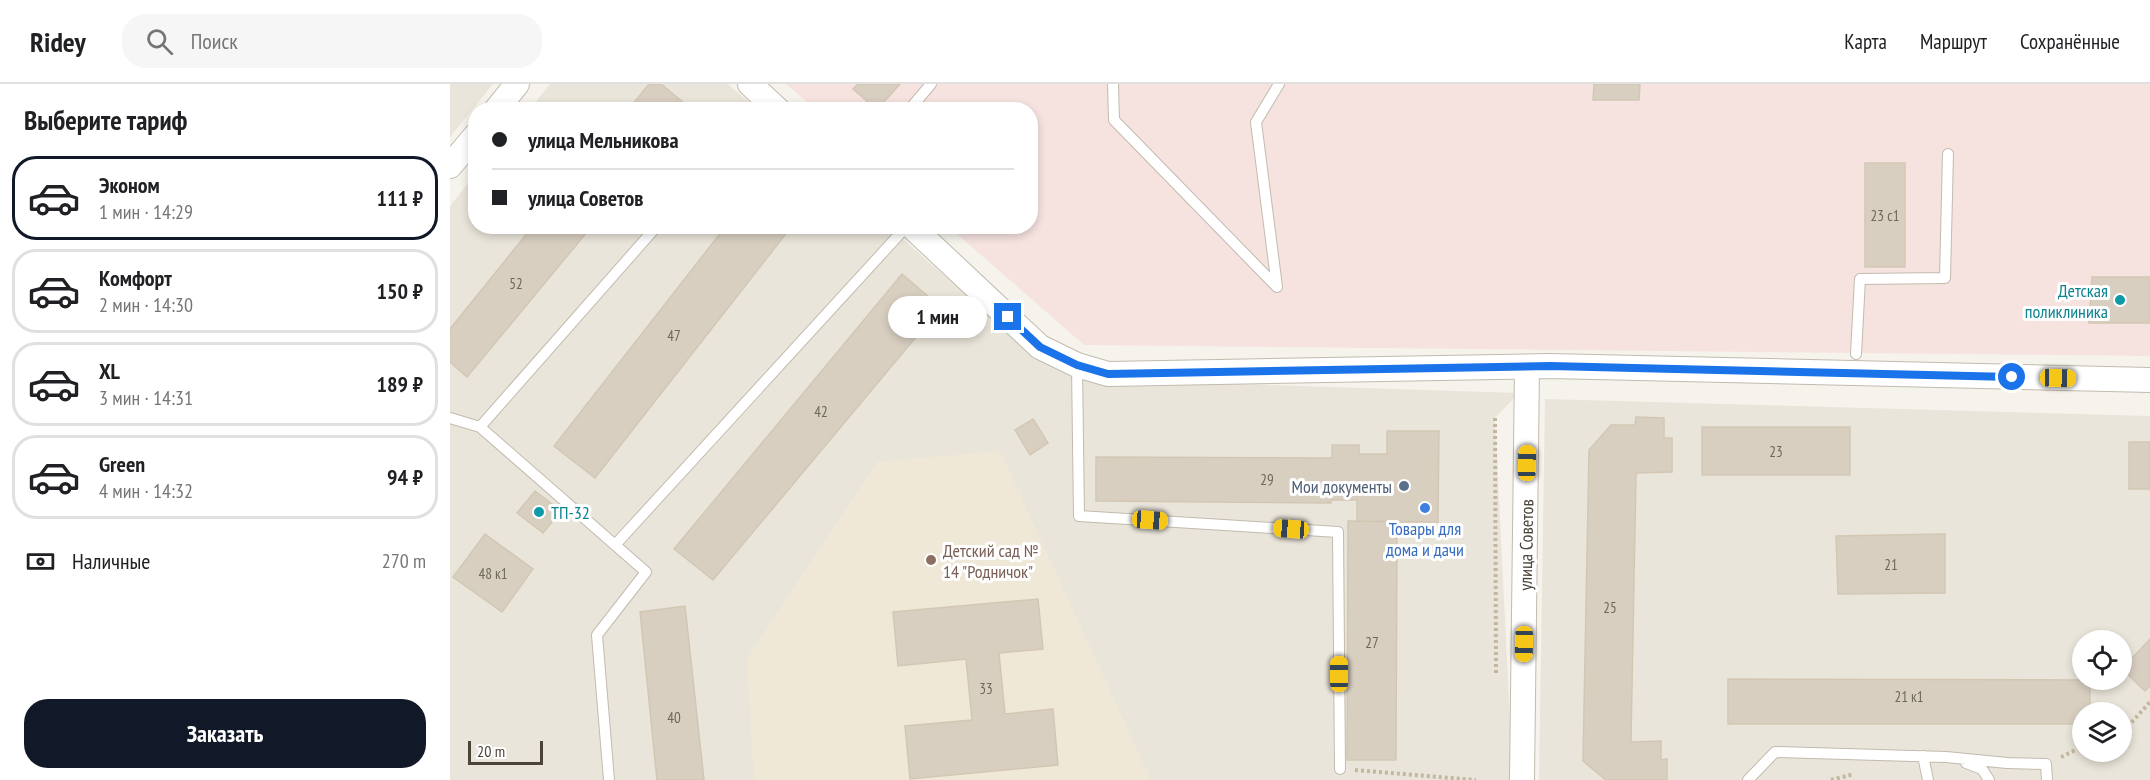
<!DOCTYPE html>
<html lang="ru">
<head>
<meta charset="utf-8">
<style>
  body { margin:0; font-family:"PT Sans Narrow",sans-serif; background:#f6f6f6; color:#202124; height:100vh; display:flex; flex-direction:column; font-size:22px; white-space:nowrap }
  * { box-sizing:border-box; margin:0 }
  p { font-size:20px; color:#757577 }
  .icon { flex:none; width:33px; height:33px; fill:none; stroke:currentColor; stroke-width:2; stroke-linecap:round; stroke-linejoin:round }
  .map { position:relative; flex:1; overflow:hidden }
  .drawer { display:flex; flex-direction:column; background:#fff; width:450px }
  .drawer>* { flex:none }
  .banner { position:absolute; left:18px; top:18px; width:570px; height:132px; border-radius:24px; box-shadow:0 3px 9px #0003; display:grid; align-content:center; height:132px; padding:0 24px; background:#fff }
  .fabs { position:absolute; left:1622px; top:546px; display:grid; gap:12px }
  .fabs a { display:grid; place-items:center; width:60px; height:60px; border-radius:50%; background:#fff; box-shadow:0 3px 9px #0003; font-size:30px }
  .scale { position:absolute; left:18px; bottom:15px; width:75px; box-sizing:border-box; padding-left:6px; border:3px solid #4b4439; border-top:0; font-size:16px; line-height:21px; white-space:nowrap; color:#4b4439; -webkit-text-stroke:4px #fff; paint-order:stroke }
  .end { position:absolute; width:27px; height:27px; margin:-14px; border:8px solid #1a73e8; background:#fff; box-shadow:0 0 0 3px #fff }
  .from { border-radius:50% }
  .bubble { position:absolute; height:42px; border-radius:21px; background:#fff; box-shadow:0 3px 9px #0003; font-size:20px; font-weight:800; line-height:42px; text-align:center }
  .car { position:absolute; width:18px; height:36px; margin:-18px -9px; border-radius:8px; box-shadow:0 0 4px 2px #0007; background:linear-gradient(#f5c518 24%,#345 0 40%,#f5c518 0 76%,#345 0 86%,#f5c518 0) }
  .banner b { display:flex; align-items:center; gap:21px; height:57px; font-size:22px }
  .banner b+b { border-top:2px solid #e0e0e0 }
  .banner i { width:15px; height:15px; background:#202124 }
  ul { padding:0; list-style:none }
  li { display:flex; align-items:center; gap:18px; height:84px; margin:0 12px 9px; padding:0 12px; border:3px solid #e0e0e0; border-radius:24px }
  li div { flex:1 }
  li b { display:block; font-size:22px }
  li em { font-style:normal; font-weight:800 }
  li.on { border-color:#111827 }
  li>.icon { width:54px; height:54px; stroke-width:1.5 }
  h2 { padding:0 24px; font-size:27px; line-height:72px }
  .pay { display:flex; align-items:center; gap:15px; height:66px; padding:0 24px; font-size:22px }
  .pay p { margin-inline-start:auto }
  .action { display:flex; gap:12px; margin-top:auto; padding:12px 24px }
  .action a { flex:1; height:69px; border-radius:24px; background:#111827; color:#fff; font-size:24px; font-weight:800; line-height:69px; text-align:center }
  header { display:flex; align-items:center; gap:36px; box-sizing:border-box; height:84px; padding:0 30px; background:#fff; border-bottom:2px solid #e0e0e0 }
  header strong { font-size:28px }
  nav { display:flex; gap:33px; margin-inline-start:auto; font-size:21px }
  .search { width:420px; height:54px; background:#f6f6f6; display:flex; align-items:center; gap:15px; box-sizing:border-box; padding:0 21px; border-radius:24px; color:#757577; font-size:22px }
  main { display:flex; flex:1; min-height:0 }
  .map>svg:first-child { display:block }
  .residential { fill:#eae5da; fill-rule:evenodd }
  .education { fill:#efe8d6 }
  .medical { fill:#f6e3e0 }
  .building { fill:#d8cfc1; stroke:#d3c7b4; stroke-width:1.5 }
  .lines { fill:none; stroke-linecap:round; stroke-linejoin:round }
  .service-casing { stroke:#c2bbae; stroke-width:12 }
  .tertiary-casing { stroke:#c2bbae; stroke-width:26 }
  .path { stroke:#c4b79f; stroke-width:4; stroke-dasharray:3 3; stroke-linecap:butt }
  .service { stroke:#fff; stroke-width:10 }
  .tertiary { stroke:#fff; stroke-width:24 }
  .route { stroke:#1a73e8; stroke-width:8 }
  .culture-dot { fill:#0f9aa8; stroke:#fff; stroke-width:2 }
  .service-dot { fill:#5c6f8a; stroke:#fff; stroke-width:2 }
  .shop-dot { fill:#3f7fe0; stroke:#fff; stroke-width:2 }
  .education-dot { fill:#8d6e63; stroke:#fff; stroke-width:2 }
  .labels { text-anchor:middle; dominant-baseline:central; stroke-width:6; stroke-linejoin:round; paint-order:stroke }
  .number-label { font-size:15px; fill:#6e675b }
  .culture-label { font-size:18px; fill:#0d838f; stroke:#fff; text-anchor:end }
  .service-label { font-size:18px; fill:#4e5e75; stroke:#fff; text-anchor:end }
  .shop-label { font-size:18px; fill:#366cbe; stroke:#fff }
  .street-label { font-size:18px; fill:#4b4439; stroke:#fff }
  .education-label { font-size:18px; fill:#785e54; stroke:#fff; text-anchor:start }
</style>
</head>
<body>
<header>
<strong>Ridey</strong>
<div class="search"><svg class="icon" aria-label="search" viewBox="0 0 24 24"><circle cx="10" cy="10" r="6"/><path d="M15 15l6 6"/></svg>Поиск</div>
<nav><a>Карта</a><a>Маршрут</a><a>Сохранённые</a></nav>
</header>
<main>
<section class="drawer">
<h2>Выберите тариф</h2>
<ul>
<li class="on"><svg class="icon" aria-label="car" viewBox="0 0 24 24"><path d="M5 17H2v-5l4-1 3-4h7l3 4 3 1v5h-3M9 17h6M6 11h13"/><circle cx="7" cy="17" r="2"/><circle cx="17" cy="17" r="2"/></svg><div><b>Эконом</b><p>1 мин · 14:29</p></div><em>111 ₽</em></li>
<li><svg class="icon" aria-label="car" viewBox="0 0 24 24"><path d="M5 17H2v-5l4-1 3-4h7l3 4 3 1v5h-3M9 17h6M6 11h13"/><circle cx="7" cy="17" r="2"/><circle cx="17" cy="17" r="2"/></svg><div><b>Комфорт</b><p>2 мин · 14:30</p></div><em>150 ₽</em></li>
<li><svg class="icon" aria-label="car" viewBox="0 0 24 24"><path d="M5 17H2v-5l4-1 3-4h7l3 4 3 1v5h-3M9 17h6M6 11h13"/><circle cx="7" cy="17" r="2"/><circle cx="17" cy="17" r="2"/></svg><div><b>XL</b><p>3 мин · 14:31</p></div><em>189 ₽</em></li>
<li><svg class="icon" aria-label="car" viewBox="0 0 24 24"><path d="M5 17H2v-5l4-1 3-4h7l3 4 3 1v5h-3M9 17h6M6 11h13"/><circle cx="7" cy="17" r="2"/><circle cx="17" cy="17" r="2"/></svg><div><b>Green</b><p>4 мин · 14:32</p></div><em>94 ₽</em></li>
</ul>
<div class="pay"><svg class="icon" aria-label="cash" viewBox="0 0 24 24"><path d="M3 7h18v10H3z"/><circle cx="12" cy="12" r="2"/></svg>Наличные<p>270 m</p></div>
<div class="action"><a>Заказать</a></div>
</section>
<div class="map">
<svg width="1700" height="696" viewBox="0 0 1700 696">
  <rect width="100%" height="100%" fill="#f6f3ec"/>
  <path class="residential" d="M0,0H43L0,53Z
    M100,0H278L307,25L79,26Z
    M25,91L26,142L439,143L579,266L670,296L1069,309L1045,334L1063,696H0V122Z
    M1095,315L1700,332V696H1089ZM1632,556H1671V596H1632ZM1632,628H1671V668H1632Z"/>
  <path class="education" d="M550,367L701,696H304L297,575L427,378Z"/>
  <path class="medical" d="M336,0H1700V272L634,261L499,143L580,142V26L365,25Z"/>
  <path class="building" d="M199,0H211L240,24L239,26H178Z
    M408,0H450L427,26L403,5Z
    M1144,0H1190L1189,16H1143Z
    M1415,79H1455V183H1415Z
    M83,142H142L17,293L0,278V245Z
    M276,142H342L145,394L104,362Z
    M452,190L491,223L263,496L224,465Z
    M1642,193H1700V239H1639Z
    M1186,333L1214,334V354H1222V388L1186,389L1181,658L1211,657V676L1217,675V696H1156L1133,677L1139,366L1161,341H1185Z
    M583,335L598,359L580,371L565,346Z
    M1252,343H1400V391H1252Z
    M937,347H989L988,438L907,437V416H881V419L646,417V373L882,374V361H909V370H937Z
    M1679,358H1700V405H1679Z
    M85,407L111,427L93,449L67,429Z
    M898,437L947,438L946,676H897Z
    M35,450L83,485L52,528L3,493Z
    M1495,450V509L1388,510L1386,452Z
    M588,515L593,565L549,569L555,630L603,625L608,681L460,695L455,642L522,636L516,575L448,582L443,528Z
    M235,522L254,696H207L190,528Z
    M1700,555V602L1695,607L1672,585Z
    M1278,595L1640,596V628H1632V640H1278Z"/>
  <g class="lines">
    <g class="service-casing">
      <path id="service" d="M663,0L664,36L827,203L806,38L829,0
        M459,26L481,0
        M1406,270L1410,195L1495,194L1498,70
        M627,281L629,432L888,448L890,685
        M0,334L30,343L207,142
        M30,343L196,488L147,551L159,696
        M165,461L457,142
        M1473,672L1478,696
        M1516,679L1532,685L1539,696
        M1298,696L1325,668L1496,673L1557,679L1596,680L1597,696"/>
    </g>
    <g class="tertiary-casing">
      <path id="tertiary" d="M300,0L328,26
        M46,26L67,0
        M0,82L26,51
        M461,142L590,263L627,281L658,290L1100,282L1700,296
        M1072,696L1077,283"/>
    </g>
    <path class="path" d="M1045,334L1046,590
      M1671,644L1681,639L1700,618
      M1611,673L1632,663
      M905,686L1026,696
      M1381,696L1404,690"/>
    <use href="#service" class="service"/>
    <use href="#tertiary" class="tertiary"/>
  </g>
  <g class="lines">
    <path class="route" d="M558,233L590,263L627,281L658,290L1100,282L1562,293"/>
  </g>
  <g class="culture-dot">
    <circle cx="1670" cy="216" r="6"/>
    <circle cx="89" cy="428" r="6"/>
  </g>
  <circle class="service-dot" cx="954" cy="402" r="6"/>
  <circle class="shop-dot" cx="975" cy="424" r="6"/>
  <circle class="education-dot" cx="481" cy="476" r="6"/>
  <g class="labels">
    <g class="number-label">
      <text x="1435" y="131">23 с1</text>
      <text x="66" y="199">52</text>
      <text x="224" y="251">47</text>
      <text x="371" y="327">42</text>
      <text x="1326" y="367">23</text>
      <text x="817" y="395">29</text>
      <text x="1441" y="480">21</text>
      <text x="43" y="489">48 к1</text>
      <text x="1160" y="523">25</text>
      <text x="922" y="558">27</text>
      <text x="536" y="604">33</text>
      <text x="1459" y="612">21 к1</text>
      <text x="224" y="633">40</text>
    </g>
    <g class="culture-label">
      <text x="1658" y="206">Детская<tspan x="1658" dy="21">поликлиника</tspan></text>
      <text x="101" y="428" text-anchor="start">ТП-32</text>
    </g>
    <g class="service-label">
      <text x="942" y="402">Мои документы</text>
    </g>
    <g class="shop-label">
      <text x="975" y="444">Товары для<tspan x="975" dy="21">дома и дачи</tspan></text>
    </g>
    <g class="street-label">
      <text transform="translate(1076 461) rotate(-89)">улица Советов</text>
    </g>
    <g class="education-label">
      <text x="493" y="466">Детский сад №<tspan x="493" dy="21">14 "Родничок"</tspan></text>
    </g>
  </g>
</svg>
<div class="fabs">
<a><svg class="icon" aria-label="locate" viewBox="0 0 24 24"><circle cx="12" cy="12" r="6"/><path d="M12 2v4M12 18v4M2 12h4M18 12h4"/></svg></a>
<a><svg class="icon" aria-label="layers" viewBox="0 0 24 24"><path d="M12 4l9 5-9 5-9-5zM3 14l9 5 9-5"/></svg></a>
</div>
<div class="scale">20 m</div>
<i class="end from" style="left:1562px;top:293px"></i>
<i class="end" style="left:558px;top:233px"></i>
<div class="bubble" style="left:438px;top:212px;width:99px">1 мин</div>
<i class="car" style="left:1608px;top:294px;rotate:91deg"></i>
<i class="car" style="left:1077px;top:379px;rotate:1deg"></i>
<i class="car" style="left:700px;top:436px;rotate:94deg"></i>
<i class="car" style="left:841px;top:445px;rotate:274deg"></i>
<i class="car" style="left:1074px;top:560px;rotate:181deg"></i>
<i class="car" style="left:889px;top:590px;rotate:0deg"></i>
<div class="banner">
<b><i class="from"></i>улица Мельникова</b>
<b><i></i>улица Советов</b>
</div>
</div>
</main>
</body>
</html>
